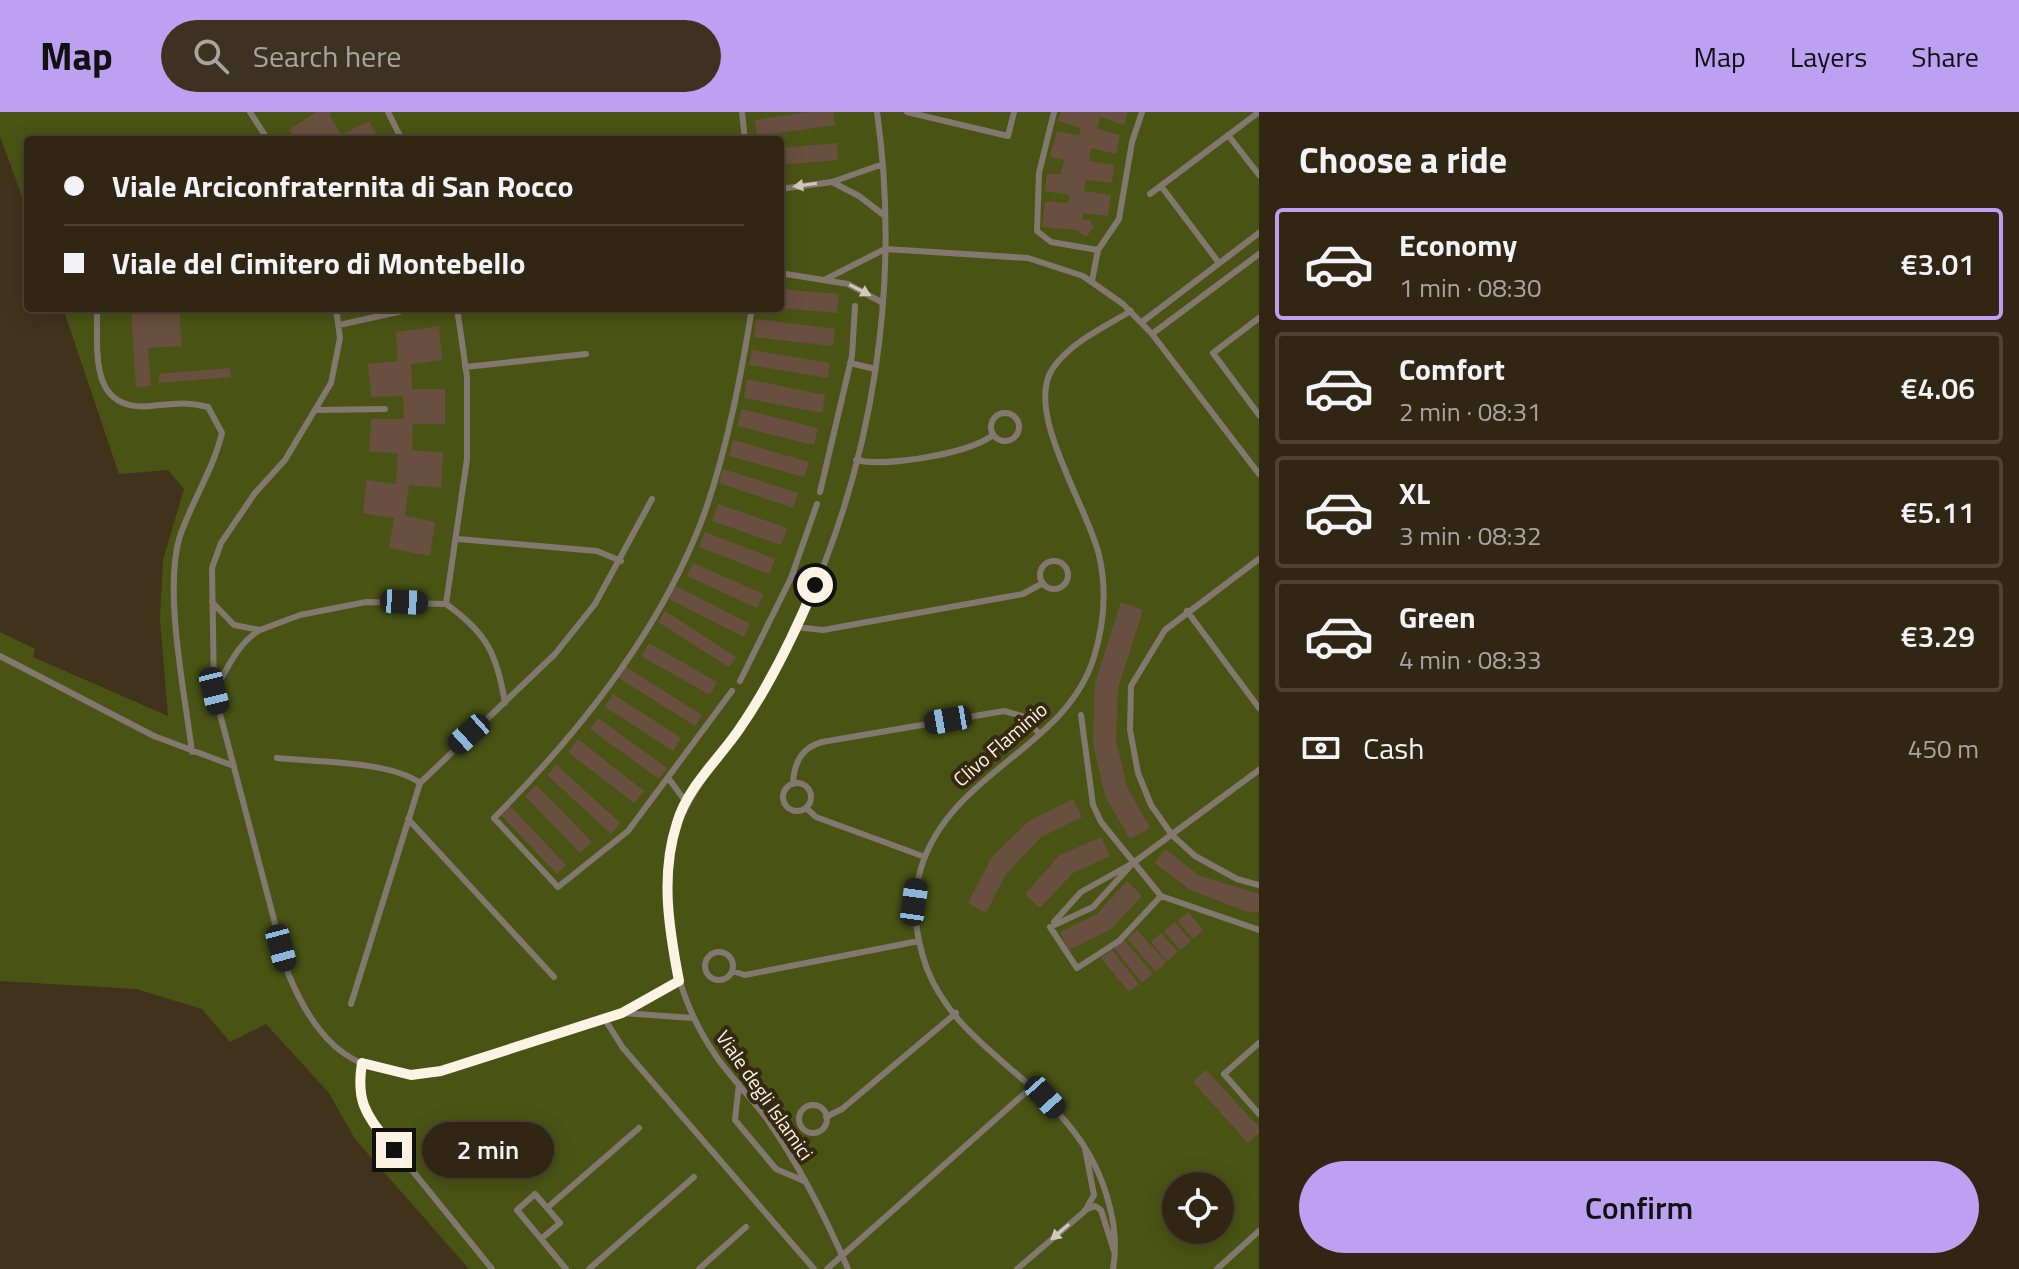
<!DOCTYPE html>
<html lang="en">
<head>
<meta charset="utf-8">
<style>
  body { margin:0; font-family:"Titillium Web",sans-serif; background:#3d3222; color:#f1f3f6; height:100vh; display:flex; flex-direction:column; font-size:30px; white-space:nowrap }
  * { box-sizing:border-box; margin:0 }
  p { font-size:26px; color:#a8a5a0 }
  .icon { flex:none; width:44px; height:44px; fill:none; stroke:currentColor; stroke-width:2; stroke-linecap:round; stroke-linejoin:round }
  .map { position:relative; flex:1; overflow:hidden }
  .details { display:flex; flex-direction:column; background:#312614; width:760px }
  .details>* { flex:none }
  .banner { position:absolute; left:24px; top:24px; width:760px; height:176px; border-radius:8px; box-shadow:0 4px 20px #0003,0 0 0 2px #4c4334; display:grid; align-content:center; height:176px; padding:0 40px; background:#312614 }
  .controls { position:absolute; left:1162px; top:1060px; display:grid; gap:16px }
  .controls a { display:grid; place-items:center; width:72px; height:72px; border-radius:50%; background:#312614; box-shadow:0 4px 20px #0003,0 0 0 2px #4c4334; font-size:40px }
  .end { position:absolute; width:36px; height:36px; margin:-18px; border:10px solid #fcf3e4; background:#111; box-shadow:0 0 0 4px #111 }
  .from { border-radius:50% }
  .bubble { position:absolute; height:56px; border-radius:28px; background:#312614; box-shadow:0 4px 20px #0003,0 0 0 2px #4c4334; font-size:26px; font-weight:600; line-height:56px; text-align:center }
  .car { position:absolute; width:24px; height:48px; margin:-24px -12px; border-radius:10px; box-shadow:0 0 6px 2px #0007; background:linear-gradient(#222 24%,#8ab4d8 0 40%,#222 0 76%,#8ab4d8 0 86%,#222 0) }
  .banner b { display:flex; align-items:center; gap:28px; height:76px; font-size:30px }
  .banner b+b { border-top:2px solid #4c4334 }
  .banner i { width:20px; height:20px; background:#f1f3f6 }
  ul { padding:0; list-style:none }
  li { display:flex; align-items:center; gap:24px; height:112px; margin:0 16px 12px; padding:0 24px; border:4px solid #4c4334; border-radius:8px }
  li div { flex:1 }
  li b { display:block; font-size:30px }
  li em { font-style:normal; font-weight:600 }
  li.active { border-color:#bca0f2 }
  li>.icon { width:72px; height:72px; stroke-width:1.5 }
  h2 { padding:0 40px; font-size:36px; line-height:96px }
  .pay { display:flex; align-items:center; gap:20px; height:88px; padding:0 40px; font-size:30px }
  .pay p { margin-inline-start:auto }
  .cta { display:flex; gap:16px; margin-top:auto; padding:16px 40px }
  .cta a { flex:1; height:92px; border-radius:48px; background:#bca0f2; color:#111; font-size:32px; font-weight:600; line-height:92px; text-align:center }
  header { display:flex; align-items:center; gap:48px; box-sizing:border-box; height:112px; padding:0 40px; background:#bca0f2; color:#111 }
  header strong { font-size:38px }
  nav { display:flex; gap:44px; margin-inline-start:auto; font-size:28px }
  .search { width:560px; height:72px; background:#3d3222; display:flex; align-items:center; gap:20px; box-sizing:border-box; padding:0 28px; border-radius:44px; color:#a8a5a0; font-size:30px }
  main { display:flex; flex:1; min-height:0 }
  .map>svg:first-child { display:block }
  .green { fill:#495414; fill-rule:evenodd }
  .building { fill:#694f40 }
  .lines { fill:none; stroke-linecap:round; stroke-linejoin:round }
  .service { stroke:#83786f; stroke-width:6 }
  .oneway { fill:#d2c8bb }
  .route { stroke:#fcf3e4; stroke-width:10 }
  .labels { text-anchor:middle; dominant-baseline:central; stroke-width:8; stroke-linejoin:round; paint-order:stroke }
  .street-label { font-size:20px; fill:#fcf3e4; stroke:#362911 }
</style>
</head>
<body>
<header>
<strong>Map</strong>
<div class="search"><svg class="icon" aria-label="search" viewBox="0 0 24 24"><circle cx="10" cy="10" r="6"/><path d="M15 15l6 6"/></svg>Search here</div>
<nav><a>Map</a><a>Layers</a><a>Share</a></nav>
</header>
<main>
<div class="map">
<svg width="1259" height="1157" viewBox="0 0 1259 1157">
  <rect width="100%" height="100%" fill="#41331b"/>
  <path class="green" d="M0,0H1259V1157H469L355,1027L329,981L266,912L230,930L202,897L136,877L0,869V520L35,537L33,545L168,604L160,507L163,448L184,377L168,358L119,362L63,196H780V28H28V101L0,24ZM1176,1074H1220V1118H1176Z"/>
  <path class="building" d="M316,0H332L329,2L341,23L369,9L379,28H296L289,18Z
    M808,0H833L835,13L757,24L755,8Z
    M1061,0H1128L1124,13L1100,5L1097,17L1120,23L1116,42L1091,36L1089,49L1114,53L1112,71L1086,68L1084,79L1111,83L1108,104L1083,101L1082,108H1089L1094,115L1086,125L1077,118L1042,115L1045,89L1068,91L1070,83L1045,79L1047,62H1061L1064,48L1050,45L1057,19L1079,24L1081,16L1058,9Z
    M837,31L838,48L780,53V36Z
    M780,177L839,182L837,201L780,196Z
    M131,196H179L182,234L148,236L151,274L136,275Z
    M756,207L835,217L833,234L754,225Z
    M439,214L442,248L411,252L412,277H445V312H413L412,338L443,341L441,376L409,373L405,404L435,410L430,444L389,436L394,406L363,401L367,368L396,372L398,341L369,340L371,307H404L403,284L371,285L368,252L398,249L396,220Z
    M752,238L830,251L828,266L749,253Z
    M230,256L231,265L159,271V262Z
    M747,267L825,283L822,301L744,286Z
    M742,297L818,316L814,333L737,314Z
    M733,328L809,350L804,365L729,344Z
    M723,357L798,381L793,396L719,371Z
    M718,392L787,416L781,433L712,409Z
    M705,420L775,447L769,462L699,435Z
    M693,451L763,482L757,496L687,464Z
    M676,474L750,512L744,525L669,487Z
    M1121,490L1143,498L1118,576L1116,628L1127,675L1150,716L1130,727L1105,684L1093,631L1095,571Z
    M665,499L736,545L729,555L658,510Z
    M649,531L717,570L710,583L641,544Z
    M623,553L702,603L695,614L616,564Z
    M613,582L681,626L673,639L605,595Z
    M598,606L667,656L659,667L590,617Z
    M578,627L644,679L634,691L568,640Z
    M557,653L620,711L611,722L547,663Z
    M536,673L592,730L580,741L525,684Z
    M1073,687L1082,705L1041,725L1006,762L986,801L968,791L992,745L1029,709Z
    M510,694L566,753L557,762L501,703Z
    M1101,725L1110,744L1073,761L1040,796L1025,782L1060,743Z
    M1165,737L1200,764L1259,782V800H1248L1190,778L1155,751Z
    M1127,769L1142,784L1111,817L1069,838L1060,820L1097,802Z
    M1188,800L1203,818L1193,827L1178,809Z
    M1175,810L1191,829L1180,838L1164,819Z
    M1137,818L1166,850L1156,860L1127,827Z
    M1161,821L1178,840L1167,849L1151,830Z
    M1124,828L1153,862L1142,871L1114,836Z
    M1112,838L1139,872L1129,880L1101,846Z
    M1206,958L1259,1015V1021L1248,1031L1193,970Z"/>
  <g class="lines">
    <path class="service" d="M250,0L268,28
      M388,0L402,28
      M742,0L745,28
      M907,0L1008,24L1014,0
      M1054,0L1039,61L1037,119L1051,130L1098,138
      M1228,23L1259,63
      M832,70L859,84L885,104
      M1161,74L1219,151
      M780,77L832,70L883,52
      M1150,82L1259,0
      M780,161L848,172L883,191
      M826,167L885,137L1028,146L1083,164L1123,192L1152,222L1259,362
      M1092,169L1098,138L1119,107L1132,30L1142,0
      M97,196C98,239 88,300 151,294C172,292 187,289 208,295L222,321C213,358 192,389 180,424C163,478 185,582 192,640
      M336,196L340,226L331,271L285,348L255,381L221,431L212,456L214,579L288,861C318,935 358,970 441,959L622,901L679,869
      M1259,206L1213,241L1259,303
      M1142,210L1259,121
      M339,213L416,196
      M1152,222L1259,142
      M850,251L875,257
      M465,255L586,242
      M316,298L385,297
      M991 315a14 14 0 1 1 28 0a14 14 0 1 1-28 0Z
      M856,348C887,355 968,342 993,323
      M820,380L852,244L855,194
      M458,427L597,439L621,449
      M1259,447L1165,518L1131,574L1130,618L1138,661L1151,693L1172,723L1195,744L1237,767L1259,773
      M1040 463a14 14 0 1 1 28 0a14 14 0 1 1-28 0Z
      M793,462L815,473
      M212,490L234,513L260,518C238,531 228,555 216,576
      M446,492C487,521 497,542 505,591
      M1187,499L1259,596
      M796,515L823,518L1023,482L1043,471
      M260,518L300,503L366,490L446,492L467,347V265L457,196
      M0,544L154,624L234,654
      M740,569L791,466L817,392
      M732,579L628,719L558,775L494,706C581,619 664,515 706,397C728,332 741,264 752,196
      M1081,603L1093,693L1101,710L1161,784L1119,829L1077,856L1050,815L1093,795L1133,751
      M277,646C315,650 390,649 420,671
      M669,667L686,690
      M783 685a14 14 0 1 1 28 0a14 14 0 1 1-28 0Z
      M793,672C794,651 801,636 822,630L1004,599L1022,604L1040,622
      M806,696L816,705L925,745
      M408,707L554,865
      M1161,784L1259,818
      M1054,810L1081,780L1133,751L1259,658
      M705 854a14 14 0 1 1 28 0a14 14 0 1 1-28 0Z
      M732,859L745,863L919,829
      M351,892L420,671L555,542L595,492L652,387
      M622,901L693,906
      M604,906L623,936L814,1157
      M1259,931L1224,962L1259,1002
      M362,951L359,983L364,999L492,1157
      M739,972L735,1008L776,1057L804,1069
      M799 1007a14 14 0 1 1 28 0a14 14 0 1 1-28 0Z
      M826,1005L842,997L956,901
      M547,1096L639,1016
      M1085,1098L1095,1094L1101,1098L1114,1139
      M541,1127L560,1111L535,1082L517,1098L566,1157
      M589,1157L694,1065
      M699,1157L746,1115
      M827,1157L1033,974
      M848,1157C826,1106 799,1053 767,1007C751,985 731,966 716,944C689,905 674,861 669,815C658,721 686,690 737,620C763,585 783,544 802,504C874,349 901,170 877,0
      M1017,1157L1085,1099L1094,1083L1085,1037
      M1113,1157C1117,1134 1115,1114 1109,1092C1080,975 964,951 927,857C915,824 911,790 921,756C950,660 1066,637 1094,545C1104,512 1107,477 1099,443C1088,395 1023,299 1053,256C1071,230 1104,215 1131,199
      M1217,1157L1259,1119"/>
  </g>
  <defs><path id="oneway-solid" d="M-6-.8H1V-3.2L6.5 0L1 3.2V.8H-6Z" transform="scale(2)"/></defs>
  <g class="oneway">
    <use href="#oneway-solid" transform="translate(805 73) rotate(172)"/>
    <use href="#oneway-solid" transform="translate(860 178) rotate(27)"/>
    <use href="#oneway-solid" transform="translate(1060 1120) rotate(139)"/>
  </g>
  <g class="lines">
    <path class="route" d="M394,1038C369,1005 355,994 362,951L411,963L441,959L622,901L679,869C669,817 660,763 677,711C687,676 717,649 738,619C769,575 794,523 815,473"/>
  </g>
  <g class="labels">
    <g class="street-label">
      <text transform="translate(1000 632) rotate(-41)">Clivo Flaminio</text>
      <text transform="translate(765 983) rotate(55)">Viale degli Islamici</text>
    </g>
  </g>
</svg>
<div class="controls">
<a><svg class="icon" aria-label="locate" viewBox="0 0 24 24"><circle cx="12" cy="12" r="6"/><path d="M12 2v4M12 18v4M2 12h4M18 12h4"/></svg></a>
</div>
<i class="end from" style="left:815px;top:473px"></i>
<i class="end" style="left:394px;top:1038px"></i>
<div class="bubble" style="left:422px;top:1010px;width:132px">2 min</div>
<i class="car" style="left:404px;top:490px;rotate:93deg"></i>
<i class="car" style="left:214px;top:579px;rotate:166deg"></i>
<i class="car" style="left:948px;top:608px;rotate:260deg"></i>
<i class="car" style="left:469px;top:622px;rotate:228deg"></i>
<i class="car" style="left:914px;top:790px;rotate:8deg"></i>
<i class="car" style="left:281px;top:836px;rotate:165deg"></i>
<i class="car" style="left:1045px;top:985px;rotate:138deg"></i>
<div class="banner">
<b><i class="from"></i>Viale Arciconfraternita di San Rocco</b>
<b><i></i>Viale del Cimitero di Montebello</b>
</div>
</div>
<section class="details">
<h2>Choose a ride</h2>
<ul>
<li class="active"><svg class="icon" aria-label="car" viewBox="0 0 24 24"><path d="M5 17H2v-5l4-1 3-4h7l3 4 3 1v5h-3M9 17h6M6 11h13"/><circle cx="7" cy="17" r="2"/><circle cx="17" cy="17" r="2"/></svg><div><b>Economy</b><p>1 min · 08:30</p></div><em>€3.01</em></li>
<li><svg class="icon" aria-label="car" viewBox="0 0 24 24"><path d="M5 17H2v-5l4-1 3-4h7l3 4 3 1v5h-3M9 17h6M6 11h13"/><circle cx="7" cy="17" r="2"/><circle cx="17" cy="17" r="2"/></svg><div><b>Comfort</b><p>2 min · 08:31</p></div><em>€4.06</em></li>
<li><svg class="icon" aria-label="car" viewBox="0 0 24 24"><path d="M5 17H2v-5l4-1 3-4h7l3 4 3 1v5h-3M9 17h6M6 11h13"/><circle cx="7" cy="17" r="2"/><circle cx="17" cy="17" r="2"/></svg><div><b>XL</b><p>3 min · 08:32</p></div><em>€5.11</em></li>
<li><svg class="icon" aria-label="car" viewBox="0 0 24 24"><path d="M5 17H2v-5l4-1 3-4h7l3 4 3 1v5h-3M9 17h6M6 11h13"/><circle cx="7" cy="17" r="2"/><circle cx="17" cy="17" r="2"/></svg><div><b>Green</b><p>4 min · 08:33</p></div><em>€3.29</em></li>
</ul>
<div class="pay"><svg class="icon" aria-label="cash" viewBox="0 0 24 24"><path d="M3 7h18v10H3z"/><circle cx="12" cy="12" r="2"/></svg>Cash<p>450 m</p></div>
<div class="cta"><a>Confirm</a></div>
</section>
</main>
</body>
</html>
